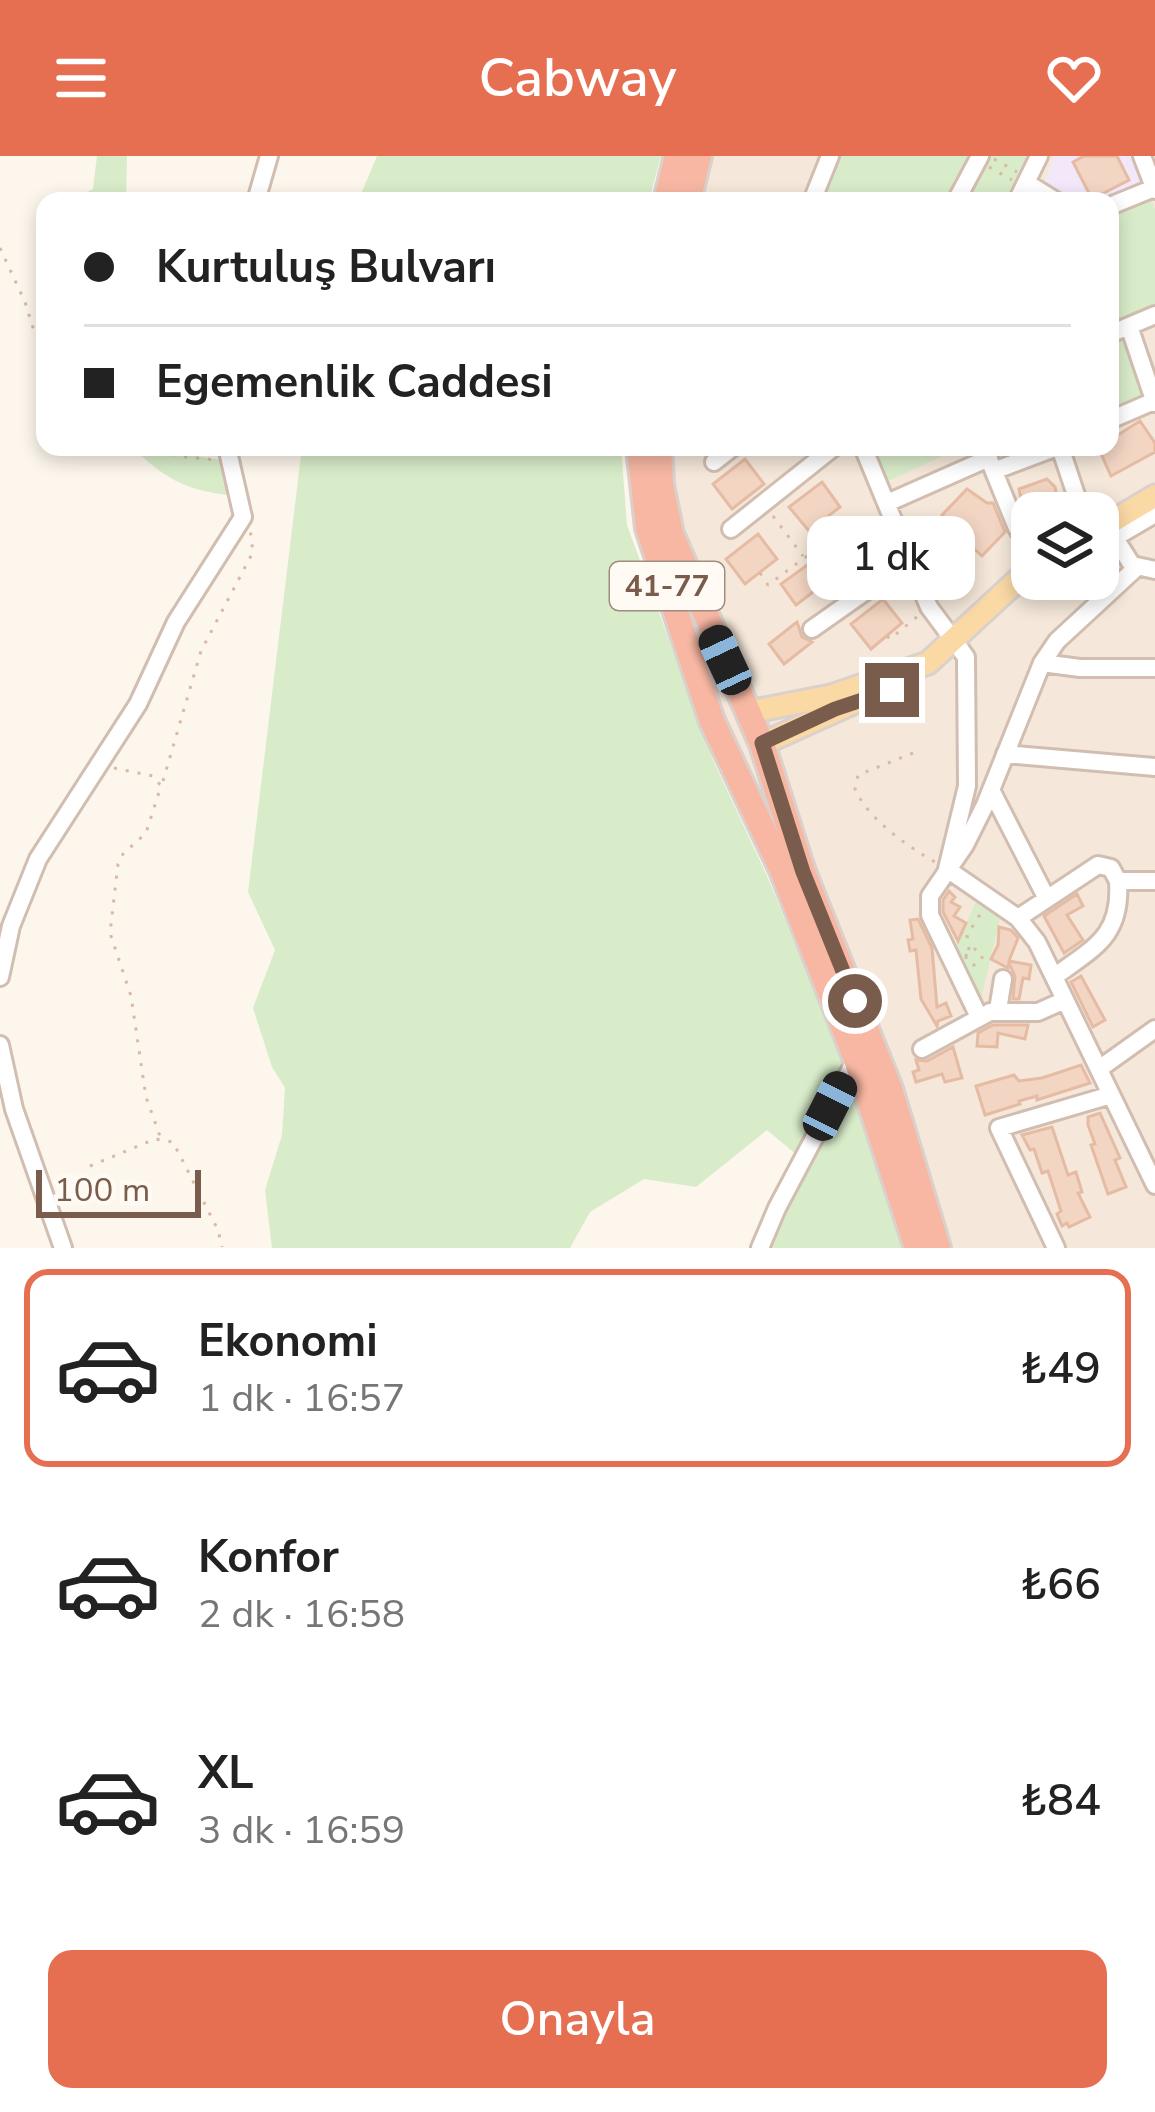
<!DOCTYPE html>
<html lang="tr">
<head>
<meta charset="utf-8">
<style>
  body { margin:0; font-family:"Nunito Sans",sans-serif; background:#f2f2f2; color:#222; height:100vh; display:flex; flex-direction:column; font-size:45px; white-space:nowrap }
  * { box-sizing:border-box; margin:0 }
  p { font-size:39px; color:#767676 }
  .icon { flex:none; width:66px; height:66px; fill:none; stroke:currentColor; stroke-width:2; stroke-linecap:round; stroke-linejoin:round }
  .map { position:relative; height:1092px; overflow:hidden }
  .sheet { display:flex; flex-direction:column; background:#fff; flex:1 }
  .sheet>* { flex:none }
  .banner { position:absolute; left:36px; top:36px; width:1083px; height:264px; border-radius:24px; box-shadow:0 6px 18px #0003; display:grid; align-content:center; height:264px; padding:0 48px; background:#fff }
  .controls { position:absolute; left:1011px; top:336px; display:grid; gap:24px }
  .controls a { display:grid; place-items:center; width:108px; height:108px; border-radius:24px; background:#fff; box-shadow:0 6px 18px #0003; font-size:60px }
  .scale { position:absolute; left:36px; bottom:30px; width:165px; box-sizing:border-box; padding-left:12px; border:6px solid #7a5c4d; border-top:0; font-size:33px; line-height:42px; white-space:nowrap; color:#7a5c4d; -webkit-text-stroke:9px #fffaf3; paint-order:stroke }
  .end { position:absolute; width:54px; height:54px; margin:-27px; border:15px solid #7a5c4d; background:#fff; box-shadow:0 0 0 6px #fff }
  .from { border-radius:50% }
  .bubble { position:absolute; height:84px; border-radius:24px; background:#fff; box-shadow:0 6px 18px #0003; font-size:39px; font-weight:600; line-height:84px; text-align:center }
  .car { position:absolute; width:36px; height:72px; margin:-36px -18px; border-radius:15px; box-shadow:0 0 9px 3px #0007; background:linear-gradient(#222 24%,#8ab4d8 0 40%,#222 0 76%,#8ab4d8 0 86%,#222 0) }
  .banner b { display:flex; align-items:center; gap:42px; height:114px; font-size:45px }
  .banner b+b { border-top:3px solid #e0e0e0 }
  .banner i { width:30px; height:30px; background:#222 }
  ul { padding:21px 0 0; list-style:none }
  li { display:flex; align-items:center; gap:36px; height:198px; margin:0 24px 18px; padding:0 24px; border:6px solid transparent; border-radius:24px }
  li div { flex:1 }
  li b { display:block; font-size:45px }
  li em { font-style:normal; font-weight:600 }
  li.current { border-color:#e76f51 }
  li>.icon { width:108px; height:108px; stroke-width:1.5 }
  .action { display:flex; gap:24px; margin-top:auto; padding:24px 48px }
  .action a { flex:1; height:138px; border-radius:24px; background:#e76f51; color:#fff; font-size:48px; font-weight:600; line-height:138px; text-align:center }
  header { display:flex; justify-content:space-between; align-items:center; height:156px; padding:0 48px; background:#e76f51; color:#fff; font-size:54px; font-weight:600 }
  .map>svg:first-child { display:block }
  .residential { fill:#f5e8da; fill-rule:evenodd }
  .education { fill:#f3e8fa }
  .green { fill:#d8ecc9 }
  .building { fill:#f3d5c3; stroke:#e6bba3; stroke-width:3 }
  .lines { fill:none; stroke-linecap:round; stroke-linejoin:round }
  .minor-casing { stroke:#d1beb0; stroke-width:22 }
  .major-casing { stroke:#dad1cd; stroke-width:27 }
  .highway-casing { stroke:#dad1cd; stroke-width:30 }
  .path { stroke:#d9b8a5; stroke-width:3; stroke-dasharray:3 9; stroke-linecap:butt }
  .minor { stroke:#fff; stroke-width:16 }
  .major { stroke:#fbd9a5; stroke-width:21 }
  .highway { stroke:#f7b7a3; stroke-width:24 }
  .route { stroke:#7a5c4d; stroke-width:15 }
  .labels { text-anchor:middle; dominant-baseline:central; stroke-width:9; stroke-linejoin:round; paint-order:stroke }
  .shield { fill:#fffaf3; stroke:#a28b7f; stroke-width:3 }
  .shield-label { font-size:30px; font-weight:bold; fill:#7a5c4d }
</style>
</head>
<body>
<header><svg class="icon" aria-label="menu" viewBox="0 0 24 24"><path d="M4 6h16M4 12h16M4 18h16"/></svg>Cabway<svg class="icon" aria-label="heart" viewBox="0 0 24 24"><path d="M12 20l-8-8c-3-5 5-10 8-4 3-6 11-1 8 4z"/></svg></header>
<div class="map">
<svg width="1155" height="1092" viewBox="0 0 1155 1092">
  <rect width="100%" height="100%" fill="#fdf6ec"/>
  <path class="residential" d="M677,0H1155V1092H917L720,585L639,291H1110V45H666ZM1032,357H1098V423H1032Z"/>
  <path class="education" d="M1054,0H1134L1141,23L1137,32L1106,45H1070L1044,29Z"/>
  <path class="green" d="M97,0H127L126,45H70L93,33Z
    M377,0H661L649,45H358Z
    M839,0H972L951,45H821Z
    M986,0H1026L1005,45H962Z
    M1150,39L1155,53V150L1110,171V55Z
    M1126,180L1146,239L1143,244L1110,257V185Z
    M132,291C164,291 191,301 223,304L228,339C184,334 163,321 132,291Z
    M302,291H621L627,369L713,604L768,722L845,910L797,999L767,974L696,1031L644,1023L590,1056L570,1092H272L265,1034L282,979L285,932L272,911L253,852L275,794L248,736Z
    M873,291H962L888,325Z
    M978,742L1001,759L980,847L953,795Z
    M849,921L903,1092H769L771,1079Z"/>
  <path class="building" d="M1084,0H1117L1129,24L1092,43L1073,6Z
    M1140,265L1155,287V296L1111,320L1098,291H1110V284Z
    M745,303L764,328L732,353L713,328Z
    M1047,323L1055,331L1060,355L1024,356L1019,333Z
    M822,326L840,351L809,375L789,351Z
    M967,333L987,347H993L1005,376L982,400L973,392L963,402L939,377L949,366L942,359Z
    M857,372L872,392L843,413L828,393Z
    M758,378L777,403L745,428L726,403Z
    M810,407L825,427L796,449L781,428Z
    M883,443L902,467L871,493L851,468Z
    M797,466L802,481L812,486L784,508L769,488Z
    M949,735L955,741L951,746L960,751L954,760L966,767L958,785L943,756V744Z
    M1077,738L1083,750L1067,759L1083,784L1064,797L1044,760Z
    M918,763L932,792L937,851L946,847L951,860L938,865L937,870L921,843L916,794L910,795L908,784L913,783L910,764Z
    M999,771L1011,774L1018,782L1009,805L1031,809L1029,823L1023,822L1019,843H1013L1015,820L1009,807L1008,812L991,803L998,789Z
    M1081,820L1105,864L1093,871L1071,826Z
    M993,869H1028L1025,883L998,877L997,891L977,890L978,877Z
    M953,891L962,922L945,926L942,918L916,926L913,916L919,914L916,904L927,905Z
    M1081,909L1090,927L1037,944V940L1019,945L1020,948L985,959L976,930L1014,919L1019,925L1042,922Z
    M1100,957L1120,1002L1115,1004L1126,1031L1108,1038L1091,989L1095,988L1088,969V961Z
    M1052,971L1068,1019L1076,1016L1082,1036L1078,1037L1090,1061L1069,1071L1067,1067L1062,1070L1057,1058L1061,1055L1048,1015L1042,1017L1034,993L1030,994L1022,979Z"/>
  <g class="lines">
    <g class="minor-casing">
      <path id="minor" d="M1142,0L1155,34
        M1027,27L1056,45
        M256,45L269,0
        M812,45L830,0
        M956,45L980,0
        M1017,45L1039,0
        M1110,50L1154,32
        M1129,170L1155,247
        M1110,178L1155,159
        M1110,264L1154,245
        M863,291L929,451L966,501L967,630L947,713L1018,762L1037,786L1155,1029
        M984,291L1017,372L1032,397
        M1060,291L1082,357
        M714,306L733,291
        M996,314L1057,291
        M887,347L989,302
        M1106,368L1132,409L1155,414
        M731,373L834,291
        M1114,382L1155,358
        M812,473L910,404
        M1042,507L1080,512H1155
        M1005,598L1155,611
        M991,634L1046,741
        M1018,762L1098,709L1111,712L1118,725
        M0,821L11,770L38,703L138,548L176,466L243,361L227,291
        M1054,821C1093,792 1122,781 1118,725H1155
        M998,854L1003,823
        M979,861L930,759V740L965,689L985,649L1042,507L1057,485L1136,412
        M0,889L14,953L63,1092
        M922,893L990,856H1038L1065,844
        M1099,913L1155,873
        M760,1092L777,1052L856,903
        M1056,1092L999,972L1111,939"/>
    </g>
    <g class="major-casing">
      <path id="major" d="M1098,374L1155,340
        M749,556L831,540L928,507L1032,411
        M762,588L855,546"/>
    </g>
    <g class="highway-casing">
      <path id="highway" d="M666,45L677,0
        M688,45L699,0
        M639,291L648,372L712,565L782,714L856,903L917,1092
        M659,291L661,329L671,378L762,588L803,716L890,933L938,1092"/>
    </g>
    <path class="path" d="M994,3L1017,16
      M989,11L1012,24
      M0,92L25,146L35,178L45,191
      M163,291L176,300L217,304
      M773,360L803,400
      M760,417L768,429L811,397L841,435
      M887,480L890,483L918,460
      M913,597L858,619L855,633C868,663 907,690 935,706
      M114,612L153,620L161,630L146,677L123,698L118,708L110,777L131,840L146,941L161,983
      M163,625L201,495L253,396L250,373
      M966 801a8 8 0 1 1 16 0a8 8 0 1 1-16 0Z
      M969,794L967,779L983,754
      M90,1010L155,983L173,986L218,1074L222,1091"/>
    <use href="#minor" class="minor"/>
    <use href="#major" class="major"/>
    <use href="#highway" class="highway"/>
  </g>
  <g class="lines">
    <path class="route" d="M855,845L803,716L762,587L835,553L892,534"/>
  </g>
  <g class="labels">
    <rect class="shield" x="610" y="406" width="114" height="48" rx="9"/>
    <g class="shield-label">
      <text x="667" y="430">41-77</text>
    </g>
  </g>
</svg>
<div class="controls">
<a><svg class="icon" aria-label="layers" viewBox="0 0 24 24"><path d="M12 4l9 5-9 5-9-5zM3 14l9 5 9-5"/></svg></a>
</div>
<div class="scale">100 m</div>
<i class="end from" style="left:855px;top:845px"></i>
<i class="end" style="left:892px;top:534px"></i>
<div class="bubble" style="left:807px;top:360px;width:168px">1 dk</div>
<i class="car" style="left:725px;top:504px;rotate:335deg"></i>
<i class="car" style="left:830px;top:950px;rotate:27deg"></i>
<div class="banner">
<b><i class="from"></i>Kurtuluş Bulvarı</b>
<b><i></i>Egemenlik Caddesi</b>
</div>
</div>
<section class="sheet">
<ul>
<li class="current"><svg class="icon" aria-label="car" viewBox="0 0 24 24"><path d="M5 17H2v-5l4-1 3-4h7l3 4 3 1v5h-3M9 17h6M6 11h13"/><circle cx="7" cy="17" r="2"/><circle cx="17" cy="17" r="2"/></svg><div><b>Ekonomi</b><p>1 dk · 16:57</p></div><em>₺49</em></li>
<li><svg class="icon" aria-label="car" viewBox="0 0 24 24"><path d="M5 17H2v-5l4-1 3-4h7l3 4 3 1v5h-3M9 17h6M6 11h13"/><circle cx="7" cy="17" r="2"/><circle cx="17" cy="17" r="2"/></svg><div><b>Konfor</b><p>2 dk · 16:58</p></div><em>₺66</em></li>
<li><svg class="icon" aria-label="car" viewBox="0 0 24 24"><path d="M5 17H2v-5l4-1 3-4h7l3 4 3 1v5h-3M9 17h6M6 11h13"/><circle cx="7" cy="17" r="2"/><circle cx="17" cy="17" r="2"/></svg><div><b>XL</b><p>3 dk · 16:59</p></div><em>₺84</em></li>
</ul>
<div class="action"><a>Onayla</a></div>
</section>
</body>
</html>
